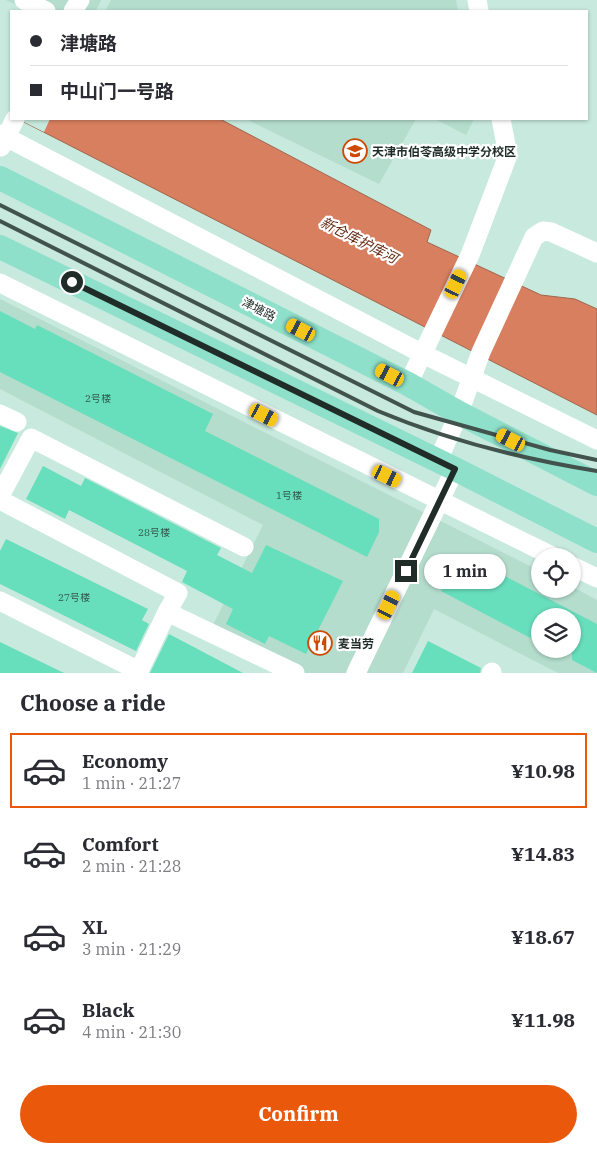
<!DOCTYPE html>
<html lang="en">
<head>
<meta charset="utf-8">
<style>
  body { margin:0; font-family:"IBM Plex Serif","Noto Sans SC",serif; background:#f7f7f7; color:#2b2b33; height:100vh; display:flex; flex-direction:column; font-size:19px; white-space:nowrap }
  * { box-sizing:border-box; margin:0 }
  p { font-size:16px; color:#7c7c81 }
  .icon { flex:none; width:28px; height:28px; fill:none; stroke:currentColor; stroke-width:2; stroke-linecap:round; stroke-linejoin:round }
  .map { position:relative; height:673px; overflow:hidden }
  .sheet { display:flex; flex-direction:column; background:#fff; flex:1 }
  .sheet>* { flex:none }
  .hud { position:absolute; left:10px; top:10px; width:578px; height:110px; border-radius:0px; box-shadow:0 1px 4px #0004; display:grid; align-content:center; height:110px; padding:0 20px; background:#fff }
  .buttons { position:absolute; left:531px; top:548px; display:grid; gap:10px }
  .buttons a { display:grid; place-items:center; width:50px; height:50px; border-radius:50%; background:#fff; box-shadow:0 1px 4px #0004; font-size:25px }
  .end { position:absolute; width:22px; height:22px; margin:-11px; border:6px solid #1f2c27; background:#fff; box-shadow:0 0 0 2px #fff }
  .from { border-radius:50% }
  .bubble { position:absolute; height:35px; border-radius:18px; background:#fff; box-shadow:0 1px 4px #0004; font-size:16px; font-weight:700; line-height:35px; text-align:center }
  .car { position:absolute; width:15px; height:30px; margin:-15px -8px; border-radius:6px; box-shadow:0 0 4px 1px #0007; background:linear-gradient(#f5c518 24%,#345 0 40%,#f5c518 0 76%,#345 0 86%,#f5c518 0) }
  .hud b { display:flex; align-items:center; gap:18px; height:48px; font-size:19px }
  .hud b+b { border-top:1px solid #e1e1e2 }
  .hud i { width:12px; height:12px; background:#2b2b33 }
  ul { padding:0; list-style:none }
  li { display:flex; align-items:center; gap:15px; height:75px; margin:0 10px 8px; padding:0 10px; border:2px solid transparent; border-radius:0px }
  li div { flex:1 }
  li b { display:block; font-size:19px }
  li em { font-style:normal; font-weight:700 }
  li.on { border-color:#ea580c }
  li>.icon { width:45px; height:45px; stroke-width:1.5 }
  h2 { padding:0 20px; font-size:22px; line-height:60px }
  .primary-button { display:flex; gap:10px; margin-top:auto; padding:10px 20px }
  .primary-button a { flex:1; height:58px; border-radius:30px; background:#ea580c; color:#fff; font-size:20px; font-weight:700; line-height:58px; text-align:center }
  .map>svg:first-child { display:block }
  .built { fill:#b4ddce; fill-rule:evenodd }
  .water { fill:#d87f5f; stroke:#a0664e }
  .pier { fill:#c8e9dd }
  .building { fill:#67debc }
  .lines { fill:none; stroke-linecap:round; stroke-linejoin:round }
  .minor { stroke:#fff; stroke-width:19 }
  .major { stroke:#8ee0cb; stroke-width:24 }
  .rail { stroke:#42534d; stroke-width:4 }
  .route { stroke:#1f2c27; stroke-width:6 }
  .labels { text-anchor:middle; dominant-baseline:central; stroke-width:4.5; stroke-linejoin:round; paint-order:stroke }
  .number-label { font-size:10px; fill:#31584c }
  .poi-label { font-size:12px; font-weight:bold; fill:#1f2c27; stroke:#fff; text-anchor:start }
  .street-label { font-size:12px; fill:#1f2c27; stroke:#fff }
  .water-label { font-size:14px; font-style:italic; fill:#632a14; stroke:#fff }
</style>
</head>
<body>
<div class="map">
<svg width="597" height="673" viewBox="0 0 597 673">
  <rect width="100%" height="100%" fill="#c8e9dd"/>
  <path class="built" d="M6,0H101L96,11H29Z
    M111,0H456L458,11H105Z
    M246,119H416L379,184Z
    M435,119H474L466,135Z
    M0,299L540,571V589L573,587L597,600V673H558L434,609L403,673H275L206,639L263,525L0,389ZM540,616H572V649H540Z"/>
  <path class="water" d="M18,119H220L431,230L427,242L541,295L575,299L597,309V415Z"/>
  <path class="pier" d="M10,7L15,11H11V116L0,110V27Z
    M18,119H50L44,132Z"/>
  <path class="building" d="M0,311L35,329L37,325L213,414L205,431L379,519V532L367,557L0,372Z
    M0,426L18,433L0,469Z
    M43,466L81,486L85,478L221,548L217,555L252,573L266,545L343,581L306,654L269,636L265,644L226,624L233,609L182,582L187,571L69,510L65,519L26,499Z
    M6,539L148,609L142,620L149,624L136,651L0,584V551Z
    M478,562L597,624V673L572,660V616H540V643L441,591L454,567Z
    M169,634L243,673H150Z
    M428,641L481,668L480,673H412Z
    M0,642L64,673H0Z"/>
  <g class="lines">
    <path class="minor" d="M24,0L46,11
      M477,0L479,11
      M73,11L80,0
      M0,134L423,354L597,440
      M1,147L15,119
      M0,283L552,556
      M408,384L470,255L508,155L501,119
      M0,414L17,422
      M438,461L459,413L481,352L534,237L543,231L551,232L597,253
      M0,496L31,438L244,547
      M0,500L178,593L167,612L295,673
      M572,566L597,578
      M0,601L139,671L138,673
      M139,671L167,612
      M356,673L455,469
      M491,673L492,672"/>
    <path class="major" d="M0,178L408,384L459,413L597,484
      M0,247L455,469L597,541"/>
    <path class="rail" d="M0,205L414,412L550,450L597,460
      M0,221L378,411C447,440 523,459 597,471"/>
  </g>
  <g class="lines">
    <path class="route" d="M72,282L455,469L406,571"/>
  </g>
  <defs>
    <g id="school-ring" transform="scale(1.25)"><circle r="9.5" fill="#fff" stroke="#ce4902" stroke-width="1.5"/><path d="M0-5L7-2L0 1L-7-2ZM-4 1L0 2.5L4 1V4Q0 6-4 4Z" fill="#ce4902"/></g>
    <g id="restaurant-ring" transform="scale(1.25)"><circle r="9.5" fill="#fff" stroke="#ce4902" stroke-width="1.5"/><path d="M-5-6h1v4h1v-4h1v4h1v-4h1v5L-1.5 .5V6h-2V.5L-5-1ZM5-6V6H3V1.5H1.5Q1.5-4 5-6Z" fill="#ce4902"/></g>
  </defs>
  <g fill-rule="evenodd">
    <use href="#school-ring" x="355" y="151"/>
    <use href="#restaurant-ring" x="320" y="643"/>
  </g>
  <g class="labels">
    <g class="number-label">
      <text x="98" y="398">2号楼</text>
      <text x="289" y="495">1号楼</text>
      <text x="154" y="532">28号楼</text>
      <text x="74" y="597">27号楼</text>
    </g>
    <g class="poi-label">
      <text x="372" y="151">天津市伯苓高级中学分校区</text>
      <text x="338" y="643">麦当劳</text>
    </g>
    <g class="street-label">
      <text transform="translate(259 309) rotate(27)">津塘路</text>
    </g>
    <g class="water-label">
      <text transform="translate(359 240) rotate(27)">新仓库护库河</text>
    </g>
  </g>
</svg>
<div class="buttons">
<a><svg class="icon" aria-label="locate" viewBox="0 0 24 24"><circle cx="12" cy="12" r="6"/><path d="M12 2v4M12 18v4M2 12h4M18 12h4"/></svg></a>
<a><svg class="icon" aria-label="layers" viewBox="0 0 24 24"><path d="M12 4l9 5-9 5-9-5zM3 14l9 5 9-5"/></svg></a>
</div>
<i class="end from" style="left:72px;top:282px"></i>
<i class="end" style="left:406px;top:571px"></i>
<div class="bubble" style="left:424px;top:554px;width:82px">1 min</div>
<i class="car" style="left:456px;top:284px;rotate:25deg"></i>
<i class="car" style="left:301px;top:330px;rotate:297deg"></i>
<i class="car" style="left:390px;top:375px;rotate:297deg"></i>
<i class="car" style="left:264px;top:415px;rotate:117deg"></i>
<i class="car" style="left:511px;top:440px;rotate:297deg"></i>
<i class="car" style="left:387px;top:476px;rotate:116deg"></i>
<i class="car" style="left:389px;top:605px;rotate:26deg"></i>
<div class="hud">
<b><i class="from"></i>津塘路</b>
<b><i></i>中山门一号路</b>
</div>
</div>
<section class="sheet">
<h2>Choose a ride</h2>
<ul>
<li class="on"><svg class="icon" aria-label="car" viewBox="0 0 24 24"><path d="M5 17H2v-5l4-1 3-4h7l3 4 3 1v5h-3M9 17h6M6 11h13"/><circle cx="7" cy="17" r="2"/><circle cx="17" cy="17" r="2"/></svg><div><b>Economy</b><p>1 min · 21:27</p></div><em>¥10.98</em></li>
<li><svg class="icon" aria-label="car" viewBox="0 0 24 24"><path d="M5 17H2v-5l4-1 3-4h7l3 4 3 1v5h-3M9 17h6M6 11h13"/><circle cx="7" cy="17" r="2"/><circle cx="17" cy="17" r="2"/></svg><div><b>Comfort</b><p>2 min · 21:28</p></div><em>¥14.83</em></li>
<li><svg class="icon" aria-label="car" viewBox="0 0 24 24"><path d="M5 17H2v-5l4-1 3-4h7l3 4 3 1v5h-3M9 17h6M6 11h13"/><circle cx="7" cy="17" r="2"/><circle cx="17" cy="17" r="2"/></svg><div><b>XL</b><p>3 min · 21:29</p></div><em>¥18.67</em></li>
<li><svg class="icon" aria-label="car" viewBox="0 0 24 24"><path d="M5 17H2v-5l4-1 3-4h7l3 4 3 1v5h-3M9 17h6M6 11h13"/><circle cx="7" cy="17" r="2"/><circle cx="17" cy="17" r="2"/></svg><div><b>Black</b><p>4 min · 21:30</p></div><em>¥11.98</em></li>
</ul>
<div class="primary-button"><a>Confirm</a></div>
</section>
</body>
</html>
